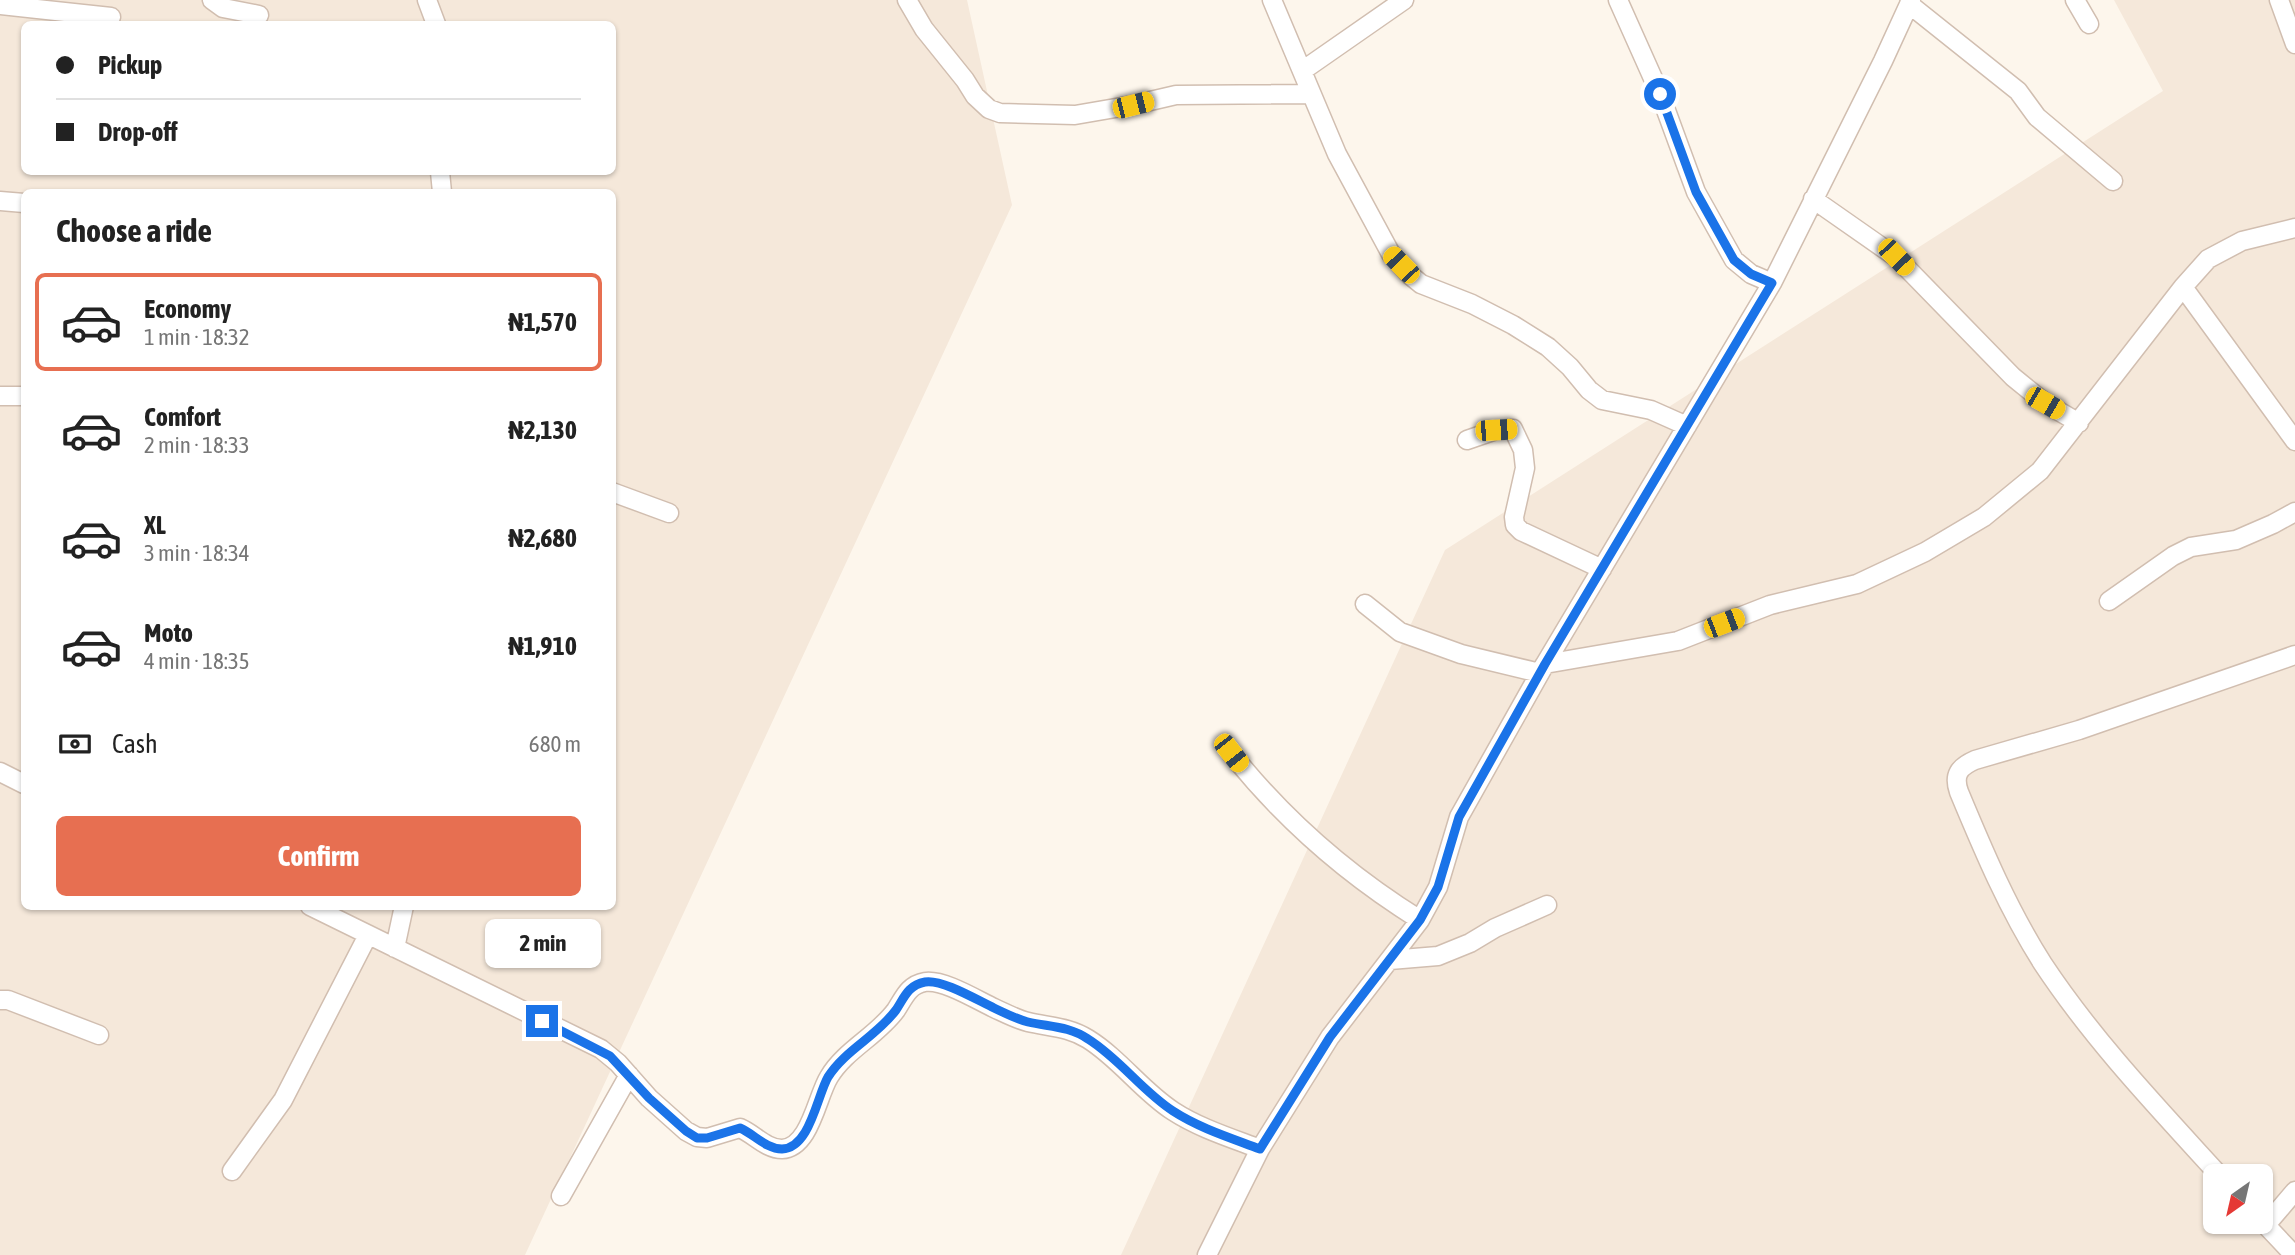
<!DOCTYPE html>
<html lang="en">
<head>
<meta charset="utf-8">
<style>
  body { margin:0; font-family:"Asap Condensed",sans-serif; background:#f6f6f6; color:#222; height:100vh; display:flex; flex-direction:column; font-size:26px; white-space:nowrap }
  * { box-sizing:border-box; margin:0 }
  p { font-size:23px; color:#767676 }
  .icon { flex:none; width:38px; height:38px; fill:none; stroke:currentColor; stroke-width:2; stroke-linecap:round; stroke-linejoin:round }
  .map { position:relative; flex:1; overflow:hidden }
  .details { position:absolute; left:21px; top:189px; width:595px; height:721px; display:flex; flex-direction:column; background:#fff; border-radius:10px; box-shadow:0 2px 5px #0004 }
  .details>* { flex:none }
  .banner { position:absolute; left:21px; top:21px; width:595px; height:154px; border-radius:10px; box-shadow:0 2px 5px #0004; display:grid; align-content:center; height:154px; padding:0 35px; background:#fff }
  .needle { width:46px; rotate:214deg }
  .fabs { position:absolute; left:2203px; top:1164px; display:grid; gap:14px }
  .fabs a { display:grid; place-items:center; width:70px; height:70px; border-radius:10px; background:#fff; box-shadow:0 2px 5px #0004; font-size:35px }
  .end { position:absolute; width:32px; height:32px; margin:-16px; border:9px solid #1a73e8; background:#fff; box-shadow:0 0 0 4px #fff }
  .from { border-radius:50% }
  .bubble { position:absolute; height:49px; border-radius:10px; background:#fff; box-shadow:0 2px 5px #0004; font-size:23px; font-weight:700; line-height:49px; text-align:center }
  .car { position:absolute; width:21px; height:42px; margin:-21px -10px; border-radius:9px; box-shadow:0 0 5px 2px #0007; background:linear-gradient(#f5c518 24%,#345 0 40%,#f5c518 0 76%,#345 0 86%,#f5c518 0) }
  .banner b { display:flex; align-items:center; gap:24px; height:66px; font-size:26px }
  .banner b+b { border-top:2px solid #e0e0e0 }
  .banner i { width:18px; height:18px; background:#222 }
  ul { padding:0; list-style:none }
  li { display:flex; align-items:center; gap:21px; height:98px; margin:0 14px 10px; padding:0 21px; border:4px solid transparent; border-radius:10px }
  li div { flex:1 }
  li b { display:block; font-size:26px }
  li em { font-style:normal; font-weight:700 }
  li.selected { border-color:#e76f51 }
  li>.icon { width:63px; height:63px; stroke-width:1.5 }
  h2 { padding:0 35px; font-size:32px; line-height:84px }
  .pay { display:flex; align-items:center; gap:18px; height:77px; padding:0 35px; font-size:26px }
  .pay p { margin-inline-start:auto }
  .cta { display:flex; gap:14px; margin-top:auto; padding:14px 35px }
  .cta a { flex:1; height:80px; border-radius:10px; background:#e76f51; color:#fff; font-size:28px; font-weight:700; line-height:80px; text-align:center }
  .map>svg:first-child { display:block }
  .residential { fill:#f5e8da; fill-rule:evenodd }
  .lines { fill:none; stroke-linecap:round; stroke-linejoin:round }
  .street-casing { stroke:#d1beb0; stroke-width:21 }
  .street { stroke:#fff; stroke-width:18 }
  .route { stroke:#1a73e8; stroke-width:9 }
</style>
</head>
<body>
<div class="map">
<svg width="2295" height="1255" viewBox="0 0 2295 1255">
  <rect width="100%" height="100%" fill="#fdf6ec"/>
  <path class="residential" d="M0,0H967L1012,205L525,1255H0ZM24,24H612V172H24ZM24,192H612V906H24Z
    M2114,0H2295V1255H1121L1445,550L2163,91ZM2216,1176H2261V1222H2216Z"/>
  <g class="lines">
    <g class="street-casing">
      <path id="street" d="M212,0L223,8L259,15
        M427,0L436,24
        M907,0L924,29L965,80L975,96L989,109L1000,113L1075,115L1133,105L1176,95L1311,94
        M1272,0L1337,154L1391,254L1410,275L1421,284L1472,304L1513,325L1548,347L1570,367L1589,390L1602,400L1651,410L1687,426
        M1618,0L1660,94L1696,192L1734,260L1751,274L1772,283
        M2075,0L2089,24
        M2279,0L2295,44
        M1909,4L2018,91L2037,117L2113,181
        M0,5L111,17
        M1302,71L1404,0
        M440,172L442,192
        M1813,199L1896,257L2013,377L2045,403L2079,423
        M0,201L24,203
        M2183,287L2295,441
        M0,396H24
        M1467,440L1496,430L1513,429L1523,450L1525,468L1514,517L1515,525L1521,531L1602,569
        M612,492L669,513
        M2109,601L2173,556L2191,547L2236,540L2273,524L2295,512
        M1365,604L1400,632L1461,654L1540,673
        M1545,664L1678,641L1770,605L1857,584L1925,552L1984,517L2040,471L2183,287L2208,259L2242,241L2295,228
        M1231,753C1285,821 1346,874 1420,920
        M0,772L24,784
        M310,906L601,1049L618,1063L649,1098L686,1131L697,1137L707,1138L740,1128C754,1134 766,1149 782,1149C810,1148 817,1096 829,1077C845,1050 877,1036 896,1010C904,998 908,985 925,982C943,979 977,1000 994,1008C1005,1013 1016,1019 1028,1022C1050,1027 1069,1027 1088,1039C1120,1059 1142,1091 1173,1111C1199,1128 1231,1138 1260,1149
        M395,948L404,906
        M1390,960L1438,956L1470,943L1495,928L1547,905
        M0,1000H8L99,1035
        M232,1171L283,1100L368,935
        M2220,1176C2158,1108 2094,1041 2043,964C2008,909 1984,852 1959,792C1953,775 1959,767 1975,760L2079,730L2295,655
        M561,1196L629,1075
        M2261,1220L2294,1255
        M2266,1225L2295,1191
        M1207,1255L1260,1149L1330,1037L1420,920L1438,887L1459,817L1545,664L1772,283L1883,61L1911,0"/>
    </g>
    <use href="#street" class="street"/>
  </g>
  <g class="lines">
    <path class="route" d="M542,1021L610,1056L649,1098L686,1131L697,1138H707L740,1128C754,1134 766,1149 782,1149C810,1148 817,1096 828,1077C845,1050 877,1036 896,1010C904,998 908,985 925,982C942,979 977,1000 994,1008C1005,1013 1016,1019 1028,1022C1050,1027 1069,1026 1088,1039C1120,1059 1142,1091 1173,1111C1199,1128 1231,1138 1260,1149L1330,1037L1420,920L1438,887L1459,817L1545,664L1772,283L1751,274L1734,260L1696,192L1660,94"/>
  </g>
</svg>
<div class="fabs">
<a><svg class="needle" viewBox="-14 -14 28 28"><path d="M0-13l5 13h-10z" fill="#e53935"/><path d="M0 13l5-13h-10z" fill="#767676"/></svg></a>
</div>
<i class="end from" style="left:1660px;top:94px"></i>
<i class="end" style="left:542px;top:1021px"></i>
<div class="bubble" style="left:485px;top:919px;width:116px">2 min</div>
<i class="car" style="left:1133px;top:105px;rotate:76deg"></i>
<i class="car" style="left:1896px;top:257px;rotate:136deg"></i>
<i class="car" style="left:1401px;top:265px;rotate:316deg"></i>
<i class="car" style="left:2045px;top:403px;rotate:120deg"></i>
<i class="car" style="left:1496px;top:430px;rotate:87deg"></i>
<i class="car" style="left:1724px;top:623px;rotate:69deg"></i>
<i class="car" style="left:1231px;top:753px;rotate:142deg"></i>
<div class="banner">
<b><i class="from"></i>Pickup</b>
<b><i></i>Drop-off</b>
</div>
<section class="details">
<h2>Choose a ride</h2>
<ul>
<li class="selected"><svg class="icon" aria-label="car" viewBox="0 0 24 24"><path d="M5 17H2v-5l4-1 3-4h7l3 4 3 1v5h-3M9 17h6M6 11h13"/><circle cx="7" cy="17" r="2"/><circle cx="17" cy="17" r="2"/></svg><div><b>Economy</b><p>1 min · 18:32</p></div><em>₦1,570</em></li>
<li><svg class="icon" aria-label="car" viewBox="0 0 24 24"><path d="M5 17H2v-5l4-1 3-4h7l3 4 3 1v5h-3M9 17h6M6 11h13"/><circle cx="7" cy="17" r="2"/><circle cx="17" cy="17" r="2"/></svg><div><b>Comfort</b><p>2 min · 18:33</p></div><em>₦2,130</em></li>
<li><svg class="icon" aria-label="car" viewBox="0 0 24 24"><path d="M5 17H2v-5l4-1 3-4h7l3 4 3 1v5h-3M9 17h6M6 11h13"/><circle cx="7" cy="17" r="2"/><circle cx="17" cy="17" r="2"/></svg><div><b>XL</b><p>3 min · 18:34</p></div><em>₦2,680</em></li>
<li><svg class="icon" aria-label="car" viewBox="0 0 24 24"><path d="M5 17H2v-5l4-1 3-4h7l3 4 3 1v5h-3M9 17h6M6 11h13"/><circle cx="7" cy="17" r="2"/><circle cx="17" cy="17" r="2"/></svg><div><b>Moto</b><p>4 min · 18:35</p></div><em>₦1,910</em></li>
</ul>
<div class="pay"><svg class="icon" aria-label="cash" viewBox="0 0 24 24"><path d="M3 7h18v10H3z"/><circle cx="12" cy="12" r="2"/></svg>Cash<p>680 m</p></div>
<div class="cta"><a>Confirm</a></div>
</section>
</div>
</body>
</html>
